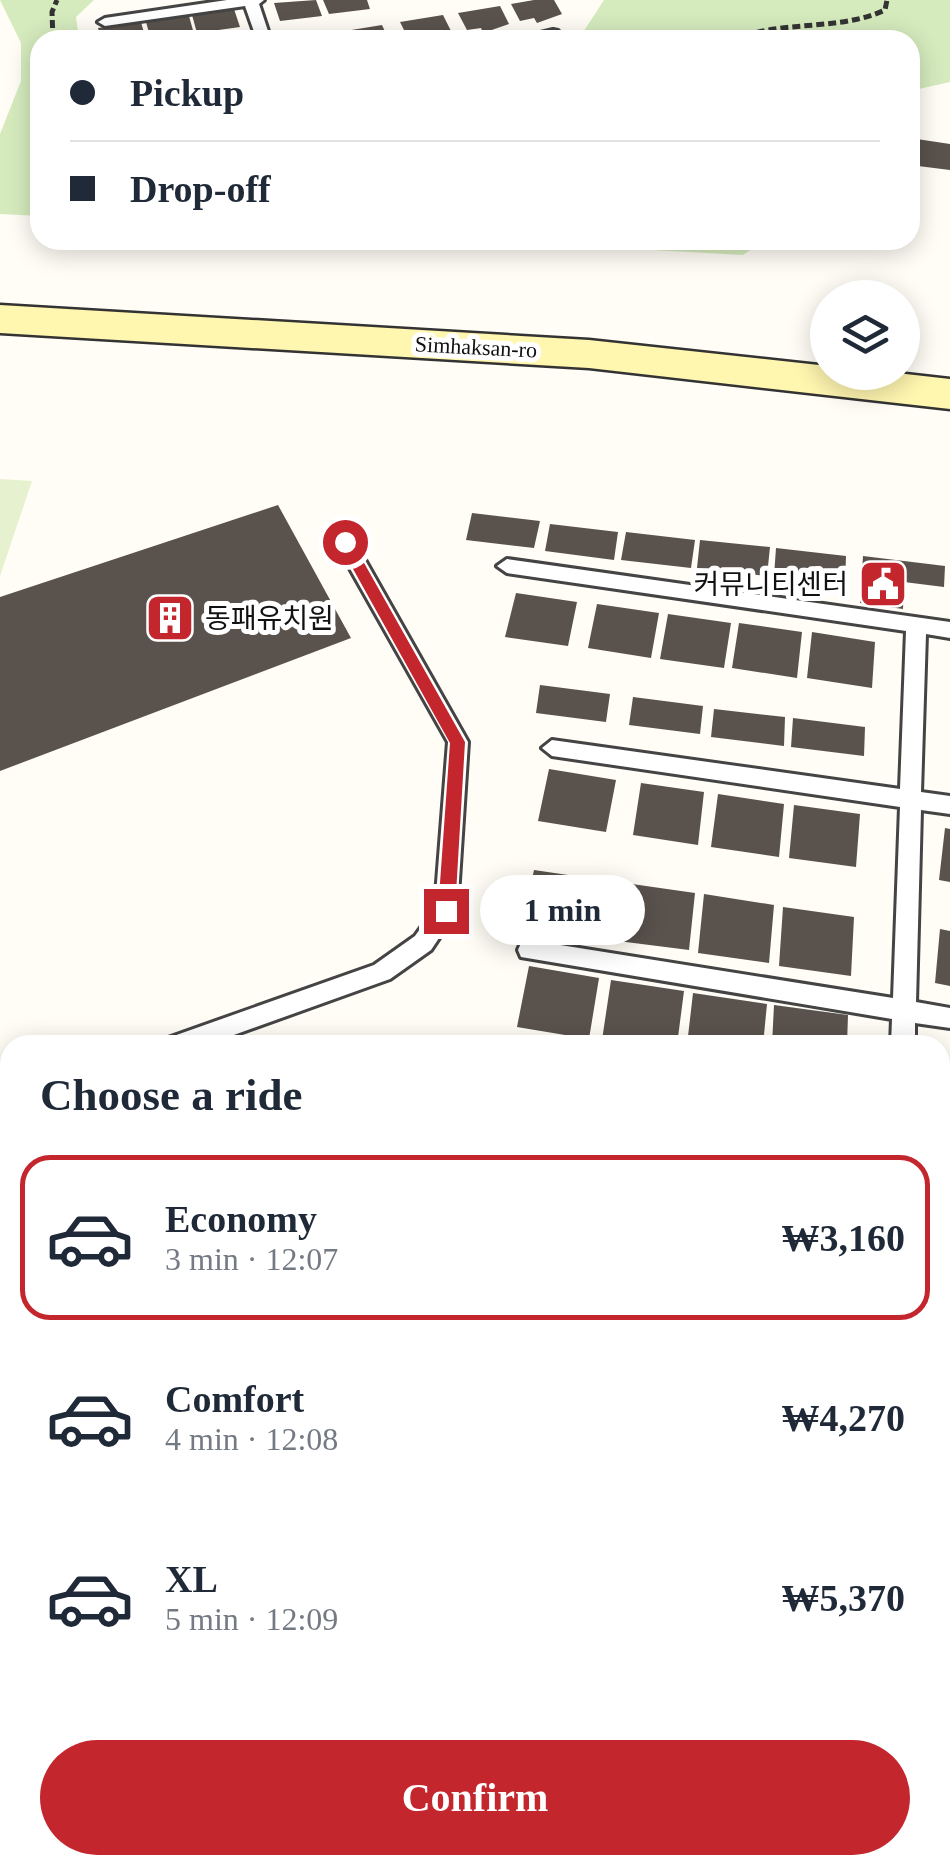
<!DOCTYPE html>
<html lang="en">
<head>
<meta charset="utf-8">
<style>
  body { margin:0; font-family:"Times New Roman","Noto Sans KR",serif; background:#f6f6f7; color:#1f2937; height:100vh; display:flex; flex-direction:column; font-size:38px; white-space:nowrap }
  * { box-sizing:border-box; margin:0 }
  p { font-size:32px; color:#747a83 }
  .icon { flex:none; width:55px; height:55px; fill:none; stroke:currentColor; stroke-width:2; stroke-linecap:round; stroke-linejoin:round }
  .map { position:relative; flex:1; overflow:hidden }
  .panel { position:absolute; left:0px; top:1035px; width:950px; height:840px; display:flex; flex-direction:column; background:#fff; border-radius:30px 30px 0 0; box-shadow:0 5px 25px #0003 }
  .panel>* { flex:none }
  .banner { position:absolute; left:30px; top:30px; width:890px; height:220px; border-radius:30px; box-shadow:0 5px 25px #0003; display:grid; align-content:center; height:220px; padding:0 40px; background:#fff }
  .fabs { position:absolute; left:810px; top:280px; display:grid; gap:20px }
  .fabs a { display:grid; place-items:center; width:110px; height:110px; border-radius:50%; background:#fff; box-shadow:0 5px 25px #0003; font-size:50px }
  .end { position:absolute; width:45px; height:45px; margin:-22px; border:12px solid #c4262e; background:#fff; box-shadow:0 0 0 5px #fff }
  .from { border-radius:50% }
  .bubble { position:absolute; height:70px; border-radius:35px; background:#fff; box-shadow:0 5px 25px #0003; font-size:32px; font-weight:700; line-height:70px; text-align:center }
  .banner b { display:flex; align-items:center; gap:35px; height:95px; font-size:38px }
  .banner b+b { border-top:2px solid #e0e1e3 }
  .banner i { width:25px; height:25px; background:#1f2937 }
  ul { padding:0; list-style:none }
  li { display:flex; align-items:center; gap:30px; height:165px; margin:0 20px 15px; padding:0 20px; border:5px solid transparent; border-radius:30px }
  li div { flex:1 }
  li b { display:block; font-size:38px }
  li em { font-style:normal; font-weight:700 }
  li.selected { border-color:#c4262e }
  li>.icon { width:90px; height:90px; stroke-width:1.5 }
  h2 { padding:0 40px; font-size:45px; line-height:120px }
  .action { display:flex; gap:20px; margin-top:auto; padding:20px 40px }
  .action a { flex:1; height:115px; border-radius:60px; background:#c4262e; color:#fff; font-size:40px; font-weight:700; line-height:115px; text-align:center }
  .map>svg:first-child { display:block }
  .green { fill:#d5ebbd }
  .pitch { fill:#e6f2cf }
  .building { fill:#5a524d }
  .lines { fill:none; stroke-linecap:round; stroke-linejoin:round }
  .lane-casing { stroke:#444; stroke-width:6 }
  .secondary-casing { stroke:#333; stroke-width:5 }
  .path-far1 { stroke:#333; stroke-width:5; stroke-dasharray:8 4; stroke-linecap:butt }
  .path { stroke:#333; stroke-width:8; stroke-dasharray:12 6; stroke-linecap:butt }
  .lane { fill:#fff; fill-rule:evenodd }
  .secondary { fill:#fff6b0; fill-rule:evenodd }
  .route { fill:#c4262e }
  .labels { text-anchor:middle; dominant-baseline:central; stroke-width:10; stroke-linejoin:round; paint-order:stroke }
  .far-street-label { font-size:22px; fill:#111; stroke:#fff }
  .poi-label { font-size:28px; fill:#111; stroke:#fff; text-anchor:end }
</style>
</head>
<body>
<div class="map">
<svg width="950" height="1875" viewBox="0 0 950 1875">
  <rect width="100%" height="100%" fill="#fffdf5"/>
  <path class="green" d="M0,0H94L76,17L79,40H40V216L0,214V134L21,81V43Z
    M604,0H950V82L910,91V40H578Z
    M472,240H765L743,255Z
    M0,1360H10V1777L0,1786Z
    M950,1430V1875H275L266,1865H940V1433Z"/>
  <path class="pitch" d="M0,479L32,481L0,576Z"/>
  <path class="building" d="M316,0L322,16L280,21L274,3Z
    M323,0H367L370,9L329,14Z
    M534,0H554L562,14L537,23L534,18L520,21L511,4Z
    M500,6L509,24L483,33L481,28L467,30L458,13Z
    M234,9L240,27L197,33L192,15Z
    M443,15L452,33L439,35L438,40H409L400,22Z
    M189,16L194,34L151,40L146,22Z
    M141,22L146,40H101L98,28Z
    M382,25L389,40H342L339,32Z
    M910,138L950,144V170L910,165Z
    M278,505L351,638L0,771V597Z
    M472,513L540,521L534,548L466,540Z
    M550,524L618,532L614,560L545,551Z
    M626,532L695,540L691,568L621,560Z
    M700,540L770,547L767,576L697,568Z
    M776,548L846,556L845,585L774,576Z
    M863,556L945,566L944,587L904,582L903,609L860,603Z
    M516,593L577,602L568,646L505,637Z
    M597,604L659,613L651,658L588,648Z
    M668,614L731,623L724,668L660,659Z
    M739,623L802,632L797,678L732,668Z
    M812,632L875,642L872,688L807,678Z
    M540,685L610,694L606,722L536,713Z
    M633,697L703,706L700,734L629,725Z
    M714,709L785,717L784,746L711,737Z
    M793,718L865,727L864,756L791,747Z
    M549,769L616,780L606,832L538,821Z
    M641,783L704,792L698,845L633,835Z
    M718,794L784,804L779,857L711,847Z
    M794,805L860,814L856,867L789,858Z
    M945,828L950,829V882L939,880Z
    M534,870L602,880L593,937L522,926Z
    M625,883L695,893L689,950L618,941Z
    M704,894L774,905L769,963L698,953Z
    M783,907L854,917L851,976L779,966Z
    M940,929L950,931V986L935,983Z
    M529,966L599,978L589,1039L517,1027Z
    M611,980L684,991L677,1045L602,1040Z
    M693,993L767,1004L763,1045H687Z
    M774,1005L848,1015L847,1045H772Z
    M944,1144L950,1146V1214L940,1212Z"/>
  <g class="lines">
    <g class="lane-casing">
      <path id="lane" d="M227,0H264L259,4L271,40H257L245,6L105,26L98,22L105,18Z
        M553,30L558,31V37L511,40Z
        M345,535L352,537L468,742L457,911L431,950L390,979L206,1045H164L168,1038L374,965L415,936L435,908L448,742L335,542Z
        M507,559L950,622V638L926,634L921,792L950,796V814L921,810L916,1002L950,1008V1028L915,1023V1045H891L892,1019L521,957L518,950L521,943L529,940L893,998L900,807L552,756L542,748L552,740L900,789L906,631L507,573L497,566Z
        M10,1092V1114L0,1118V1096Z
        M940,1232L950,1235V1259L940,1256Z"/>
    </g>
    <g class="secondary-casing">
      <path id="secondary" d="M0,305L589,340L828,366V372H888L950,379V409L589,368L0,333Z
        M0,1263L10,1265V1327L0,1325Z
        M950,1324V1388L940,1389V1325Z"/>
    </g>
    <path class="path-far1" d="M53,40L52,12L57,0
      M734,40C783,19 837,32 885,10L887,0"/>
    <path class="path" d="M0,1691L10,1688
      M615,1865L664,1875"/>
    <use href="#lane" class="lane"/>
    <use href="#secondary" class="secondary"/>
  </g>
  <path class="route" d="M340,538H350L465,742L455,911L446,918L438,911L450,743L338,542Z"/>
  <defs>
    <g id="civic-square" transform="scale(2.5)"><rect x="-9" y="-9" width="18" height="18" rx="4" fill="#c4262e" stroke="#fff"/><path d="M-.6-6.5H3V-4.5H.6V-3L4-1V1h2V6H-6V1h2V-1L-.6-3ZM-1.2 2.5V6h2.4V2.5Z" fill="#fff"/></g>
    <g id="building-square" transform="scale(2.5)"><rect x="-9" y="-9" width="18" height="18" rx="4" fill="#c4262e" stroke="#fff"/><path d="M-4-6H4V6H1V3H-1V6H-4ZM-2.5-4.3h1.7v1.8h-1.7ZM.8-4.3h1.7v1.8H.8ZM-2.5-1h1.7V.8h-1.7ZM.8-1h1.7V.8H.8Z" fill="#fff"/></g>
  </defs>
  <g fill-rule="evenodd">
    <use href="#civic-square" x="883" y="584"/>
    <use href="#building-square" x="170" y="618"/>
  </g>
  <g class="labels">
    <g class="far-street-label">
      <text transform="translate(476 347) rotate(3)">Simhaksan-ro</text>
    </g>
    <g class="poi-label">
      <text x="848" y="584">커뮤니티센터</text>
      <text x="205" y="618" text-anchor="start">동패유치원</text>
    </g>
  </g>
</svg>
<div class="fabs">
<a><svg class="icon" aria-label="layers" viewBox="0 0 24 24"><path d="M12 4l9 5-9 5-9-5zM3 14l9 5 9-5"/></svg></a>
</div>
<i class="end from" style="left:345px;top:542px"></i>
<i class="end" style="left:446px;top:911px"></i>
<div class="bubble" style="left:480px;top:875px;width:165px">1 min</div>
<div class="banner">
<b><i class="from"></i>Pickup</b>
<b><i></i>Drop-off</b>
</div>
<section class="panel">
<h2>Choose a ride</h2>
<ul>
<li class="selected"><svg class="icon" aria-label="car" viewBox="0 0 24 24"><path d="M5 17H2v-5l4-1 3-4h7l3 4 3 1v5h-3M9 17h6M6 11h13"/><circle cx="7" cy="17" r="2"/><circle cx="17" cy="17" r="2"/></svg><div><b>Economy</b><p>3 min · 12:07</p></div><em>₩3,160</em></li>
<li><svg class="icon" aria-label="car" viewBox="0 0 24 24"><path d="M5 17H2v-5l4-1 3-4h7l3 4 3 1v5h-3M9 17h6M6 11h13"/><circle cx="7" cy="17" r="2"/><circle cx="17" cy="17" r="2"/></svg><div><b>Comfort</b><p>4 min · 12:08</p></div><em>₩4,270</em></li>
<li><svg class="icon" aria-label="car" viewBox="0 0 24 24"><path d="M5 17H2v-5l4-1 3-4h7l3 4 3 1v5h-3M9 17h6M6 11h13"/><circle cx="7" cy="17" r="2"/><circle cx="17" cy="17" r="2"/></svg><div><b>XL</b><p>5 min · 12:09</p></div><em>₩5,370</em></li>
</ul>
<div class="action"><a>Confirm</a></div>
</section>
</div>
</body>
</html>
